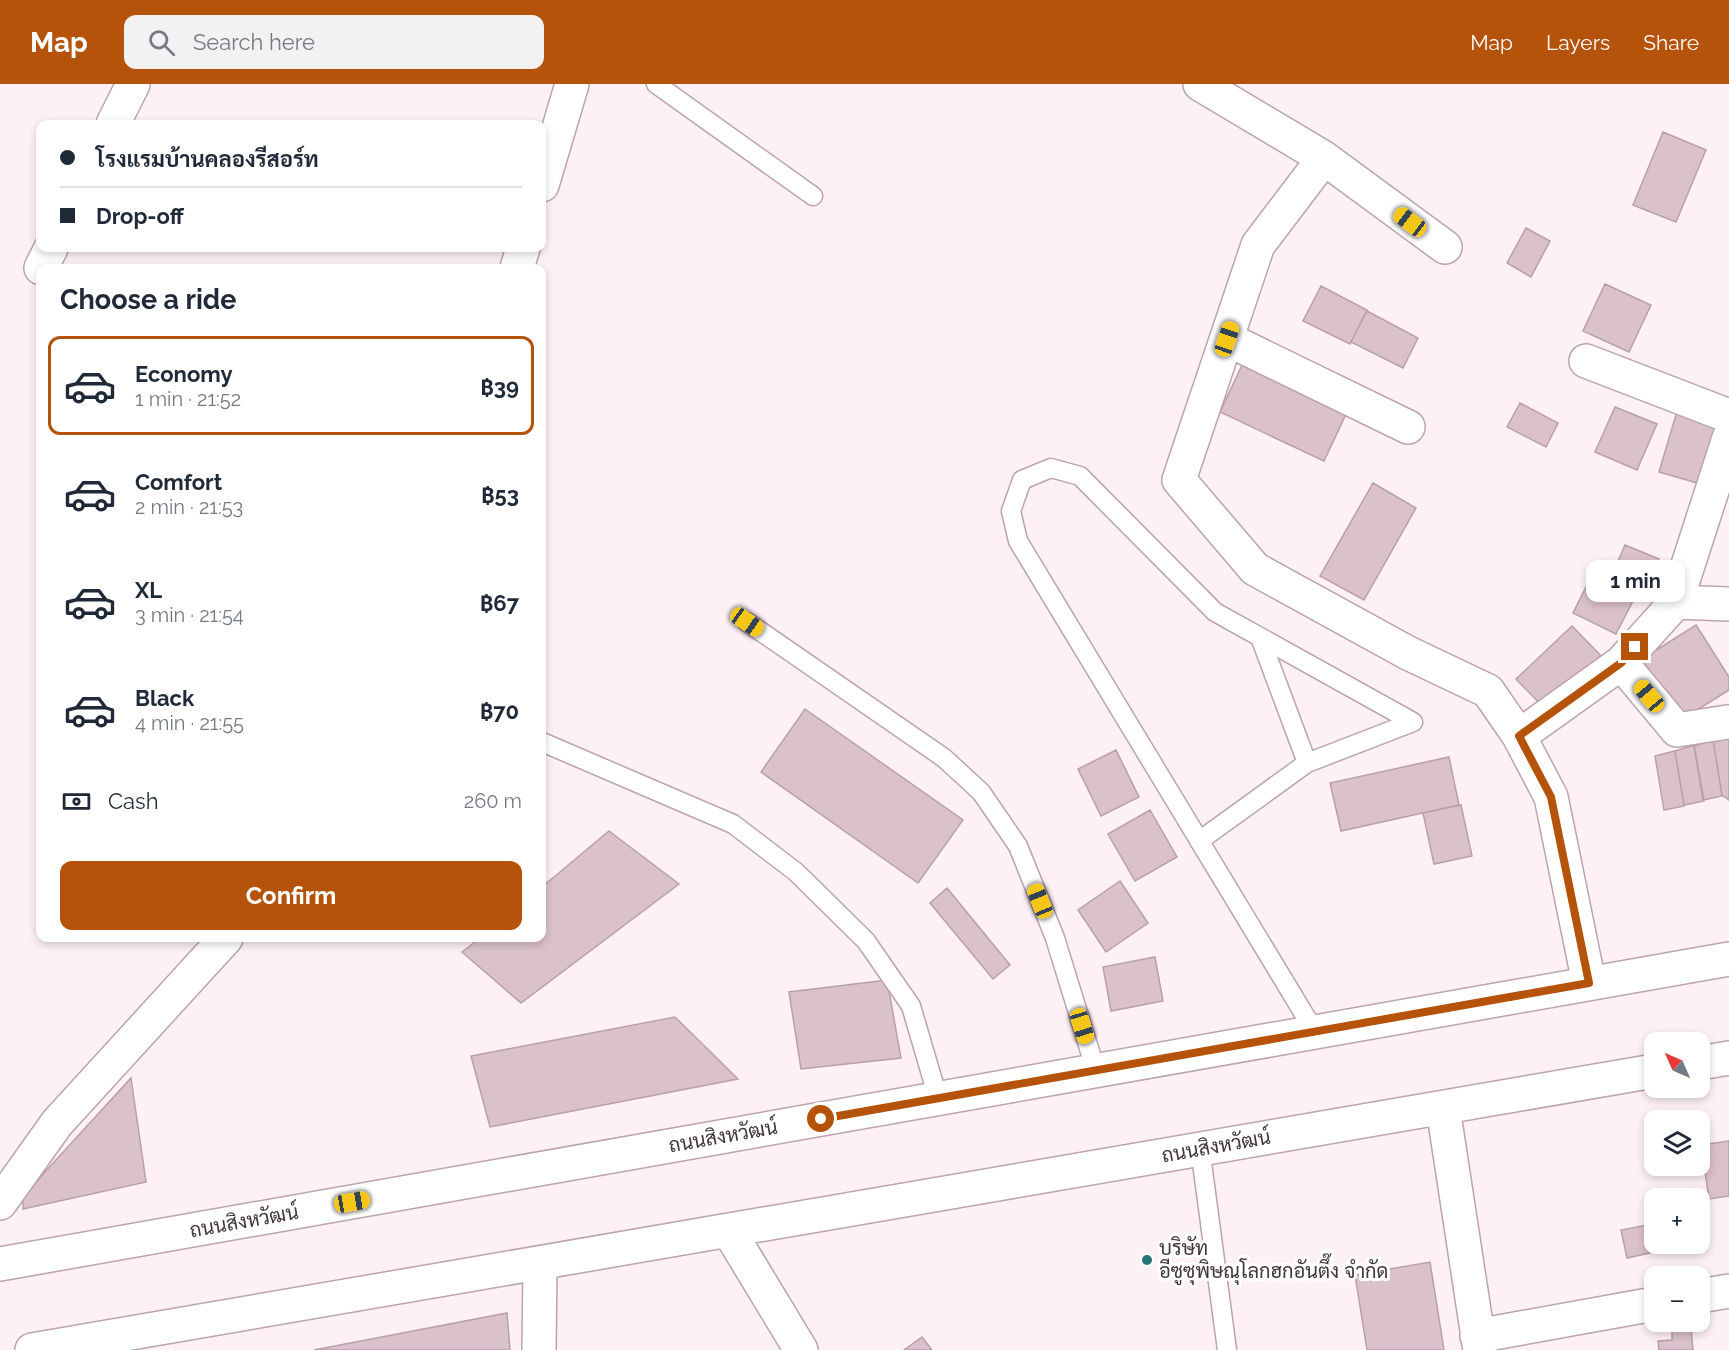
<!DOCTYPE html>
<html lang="en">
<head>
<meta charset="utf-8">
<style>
  body { margin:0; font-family:Raleway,Sarabun,sans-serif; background:#f2f2f3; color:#1f2937; height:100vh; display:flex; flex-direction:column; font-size:22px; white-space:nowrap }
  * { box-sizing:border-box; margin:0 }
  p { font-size:20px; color:#747a83 }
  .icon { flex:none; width:33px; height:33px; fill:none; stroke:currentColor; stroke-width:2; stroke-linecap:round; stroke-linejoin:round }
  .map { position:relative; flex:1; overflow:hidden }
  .side { position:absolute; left:36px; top:180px; width:510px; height:678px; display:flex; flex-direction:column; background:#fff; border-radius:12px; box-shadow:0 3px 9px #0003 }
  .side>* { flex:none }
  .guide { position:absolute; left:36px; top:36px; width:510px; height:132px; border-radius:12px; box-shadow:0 3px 9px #0003; display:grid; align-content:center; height:132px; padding:0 24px; background:#fff }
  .needle { width:39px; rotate:315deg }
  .tools { position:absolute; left:1644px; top:948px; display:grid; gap:12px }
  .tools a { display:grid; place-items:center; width:66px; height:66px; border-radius:12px; background:#fff; box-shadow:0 3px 9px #0003; font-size:30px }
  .end { position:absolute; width:27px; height:27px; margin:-14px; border:8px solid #b45309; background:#fff; box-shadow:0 0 0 3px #fff }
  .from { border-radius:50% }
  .bubble { position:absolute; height:42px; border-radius:12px; background:#fff; box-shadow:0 3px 9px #0003; font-size:20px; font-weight:700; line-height:42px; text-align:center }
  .car { position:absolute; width:18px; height:36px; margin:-18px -9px; border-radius:8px; box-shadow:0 0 4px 2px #0007; background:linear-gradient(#f5c518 24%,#345 0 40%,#f5c518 0 76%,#345 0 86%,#f5c518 0) }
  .guide b { display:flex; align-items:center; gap:21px; height:57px; font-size:22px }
  .guide b+b { border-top:2px solid #e0e1e3 }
  .guide i { width:15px; height:15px; background:#1f2937 }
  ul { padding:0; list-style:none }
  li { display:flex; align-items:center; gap:18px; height:99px; margin:0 12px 9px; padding:0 12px; border:3px solid transparent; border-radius:12px }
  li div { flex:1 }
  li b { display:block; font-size:22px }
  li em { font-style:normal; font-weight:700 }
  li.selected { border-color:#b45309 }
  li>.icon { width:54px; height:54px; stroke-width:1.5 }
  h2 { padding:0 24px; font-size:27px; line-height:72px }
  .pay { display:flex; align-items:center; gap:15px; height:66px; padding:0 24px; font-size:22px }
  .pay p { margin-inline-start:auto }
  .primary-button { display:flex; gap:12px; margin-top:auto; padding:12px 24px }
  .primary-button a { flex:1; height:69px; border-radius:12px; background:#b45309; color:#fff; font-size:24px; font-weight:700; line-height:69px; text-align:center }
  header { display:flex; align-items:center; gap:36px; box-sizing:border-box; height:84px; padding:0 30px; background:#b45309; color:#fff }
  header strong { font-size:28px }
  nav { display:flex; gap:33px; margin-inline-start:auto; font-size:21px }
  .search { width:420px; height:54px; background:#f2f2f3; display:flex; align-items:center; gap:15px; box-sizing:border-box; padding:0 21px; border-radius:12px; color:#747a83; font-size:22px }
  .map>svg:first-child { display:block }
  .building { fill:#dbc1cc; stroke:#b99faa; stroke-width:1.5 }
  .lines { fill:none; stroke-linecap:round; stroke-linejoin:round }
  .service-casing { stroke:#bda3ae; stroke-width:21 }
  .minor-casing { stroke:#bda3ae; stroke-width:36 }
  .primary-casing { stroke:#bda3ae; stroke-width:36 }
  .service { stroke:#fff; stroke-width:18 }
  .minor { stroke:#fff; stroke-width:33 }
  .primary { stroke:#fff; stroke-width:33 }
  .route { stroke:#b45309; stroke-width:8 }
  .poi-dot { fill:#277277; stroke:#fff; stroke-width:2 }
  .labels { text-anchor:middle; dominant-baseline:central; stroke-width:6; stroke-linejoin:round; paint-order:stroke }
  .street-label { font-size:20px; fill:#41363b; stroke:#fff }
  .poi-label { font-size:20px; fill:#41363b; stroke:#fff; text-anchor:start }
</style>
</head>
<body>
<header>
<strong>Map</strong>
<div class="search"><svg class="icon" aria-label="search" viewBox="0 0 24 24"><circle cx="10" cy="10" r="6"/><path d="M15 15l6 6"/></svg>Search here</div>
<nav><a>Map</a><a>Layers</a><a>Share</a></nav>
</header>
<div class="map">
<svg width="1729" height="1266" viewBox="0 0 1729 1266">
  <rect width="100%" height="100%" fill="#fdf1f6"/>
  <path class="building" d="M1663,48L1706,66L1676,138L1633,121Z
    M1526,144L1550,157L1531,193L1507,179Z
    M1605,200L1651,221L1629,268L1583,247Z
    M1321,202L1367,226L1350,260L1303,237Z
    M1367,227L1418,254L1403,284L1351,258Z
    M1243,279L1347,328L1324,377L1220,328Z
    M1520,319L1558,339L1546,363L1507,343Z
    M1615,323L1657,340L1637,386L1595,368Z
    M1678,324L1724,338L1704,401L1659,388Z
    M1373,399L1416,424L1364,516L1320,492Z
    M1625,461L1659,475L1645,508L1611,493Z
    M1593,489L1636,511L1616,550L1573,529Z
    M1696,541L1729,593V606L1681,636L1642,575Z
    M1572,542L1604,575L1548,628L1516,595Z
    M805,625L963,736L918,799L761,688Z
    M1729,652V716L1722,711L1713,656Z
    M1713,656L1722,712L1703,716L1694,662Z
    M1694,661L1704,717L1684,721L1675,667Z
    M1116,666L1139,713L1101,732L1078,685Z
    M1675,667L1684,722L1664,726L1655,672Z
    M1449,673L1459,721L1341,747L1330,699Z
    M1461,721L1472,772L1434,780L1423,729Z
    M1150,726L1177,773L1135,797L1108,750Z
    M609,747L679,800L521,919L462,868L480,854H542V803Z
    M1120,797L1148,839L1106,868L1078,826Z
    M947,804L1010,881L993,895L930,819Z
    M1155,873L1163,917L1111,927L1103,883Z
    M887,896L901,974L801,985L789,908Z
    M675,933L738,995L490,1043L471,972Z
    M131,994L146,1098L23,1125V1114L44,1089Z
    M1729,1057V1112L1709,1115L1701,1061Z
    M1653,1140L1654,1160H1657L1659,1167L1627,1174L1621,1146Z
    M1430,1178L1444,1266H1367L1355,1191Z
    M507,1229L510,1266H314Z
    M1691,1244L1693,1266H1659L1658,1257L1672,1256V1246Z
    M922,1253L932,1266H904Z"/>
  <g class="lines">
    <g class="service-casing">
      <path id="service" d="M656,0L813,112
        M747,538L944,674L981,708L1018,762L1055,854L1096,987
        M542,658L733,740L796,788L866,857L911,922L938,1014
        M1307,679L1413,638L1215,528L1080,392L1051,384L1022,396L1011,427L1018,457L1315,948
        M1199,757L1307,679L1260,553
        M1200,1064L1227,1266"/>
    </g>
    <g class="minor-casing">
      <path id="minor" d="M1200,0L1324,74L1258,161L1179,396L1255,485L1408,569L1488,607L1519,652L1551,713L1589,899
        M113,40L133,0
        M1324,74L1445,163
        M542,101L572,0
        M41,184L51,164
        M517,184L523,164
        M1227,255L1408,343
        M1586,277L1729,332
        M1676,518L1729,520
        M1621,579L1677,646L1727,638
        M1519,652L1621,579L1676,518L1729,354
        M1443,1024L1480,1266
        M0,1119L57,1039L226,854
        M729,1147L801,1266
        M1700,1212L1729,1207
        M1477,1252L1654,1220
        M539,1266L540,1181"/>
    </g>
    <g class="primary-casing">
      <path id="primary" d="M1700,979L1729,974
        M0,1180L1729,875
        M32,1266L1654,987"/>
    </g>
    <use href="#service" class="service"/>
    <use href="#minor" class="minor"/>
    <use href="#primary" class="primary"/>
  </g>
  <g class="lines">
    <path class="route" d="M821,1035L1589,899L1551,713L1519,652L1621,579L1635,563"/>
  </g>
  <circle class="poi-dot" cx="1147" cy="1176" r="6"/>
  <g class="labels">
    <g class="street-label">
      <text transform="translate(723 1052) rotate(-10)">ถนนสิงหวัฒน์</text>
      <text transform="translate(1216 1062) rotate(-10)">ถนนสิงหวัฒน์</text>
      <text transform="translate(244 1137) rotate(-10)">ถนนสิงหวัฒน์</text>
    </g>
    <g class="poi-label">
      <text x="1159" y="1164">บริษัท<tspan x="1159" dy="23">อีซูซุพิษณุโลกฮกอันตึ๊ง จำกัด</tspan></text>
    </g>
  </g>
</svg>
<div class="tools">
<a><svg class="needle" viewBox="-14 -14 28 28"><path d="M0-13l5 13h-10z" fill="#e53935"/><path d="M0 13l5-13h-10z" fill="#747a83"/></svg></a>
<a><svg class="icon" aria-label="layers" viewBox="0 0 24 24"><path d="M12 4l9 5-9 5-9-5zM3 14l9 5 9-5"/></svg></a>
<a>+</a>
<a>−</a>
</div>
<i class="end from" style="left:821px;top:1035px"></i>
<i class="end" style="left:1635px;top:563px"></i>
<div class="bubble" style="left:1586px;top:476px;width:99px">1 min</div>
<i class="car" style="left:1410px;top:138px;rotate:307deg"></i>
<i class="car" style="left:1227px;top:255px;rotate:19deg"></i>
<i class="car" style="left:747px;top:538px;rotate:125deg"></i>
<i class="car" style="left:1649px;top:612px;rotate:320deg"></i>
<i class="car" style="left:1040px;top:817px;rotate:338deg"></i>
<i class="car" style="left:1082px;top:942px;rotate:163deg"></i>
<i class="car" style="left:352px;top:1118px;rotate:80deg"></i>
<div class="guide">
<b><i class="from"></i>โรงแรมบ้านคลองรีสอร์ท</b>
<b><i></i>Drop-off</b>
</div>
<section class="side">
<h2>Choose a ride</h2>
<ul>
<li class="selected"><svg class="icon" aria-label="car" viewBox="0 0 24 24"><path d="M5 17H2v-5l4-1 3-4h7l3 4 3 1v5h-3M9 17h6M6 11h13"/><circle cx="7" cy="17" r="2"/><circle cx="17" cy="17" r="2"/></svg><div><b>Economy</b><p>1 min · 21:52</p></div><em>฿39</em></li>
<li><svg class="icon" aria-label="car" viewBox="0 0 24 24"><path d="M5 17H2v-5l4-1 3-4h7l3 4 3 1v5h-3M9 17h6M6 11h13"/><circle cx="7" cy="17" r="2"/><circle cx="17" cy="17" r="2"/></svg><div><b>Comfort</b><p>2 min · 21:53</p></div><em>฿53</em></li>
<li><svg class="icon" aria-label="car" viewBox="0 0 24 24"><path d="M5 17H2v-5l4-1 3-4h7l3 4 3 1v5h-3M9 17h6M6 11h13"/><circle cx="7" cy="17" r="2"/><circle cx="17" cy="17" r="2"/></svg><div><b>XL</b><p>3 min · 21:54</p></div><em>฿67</em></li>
<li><svg class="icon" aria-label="car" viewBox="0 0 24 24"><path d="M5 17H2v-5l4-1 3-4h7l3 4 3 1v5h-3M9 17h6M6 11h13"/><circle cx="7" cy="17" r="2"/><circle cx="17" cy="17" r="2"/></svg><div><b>Black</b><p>4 min · 21:55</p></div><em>฿70</em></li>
</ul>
<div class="pay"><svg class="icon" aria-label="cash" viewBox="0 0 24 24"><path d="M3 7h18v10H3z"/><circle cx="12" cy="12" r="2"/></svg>Cash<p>260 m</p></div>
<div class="primary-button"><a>Confirm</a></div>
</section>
</div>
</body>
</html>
